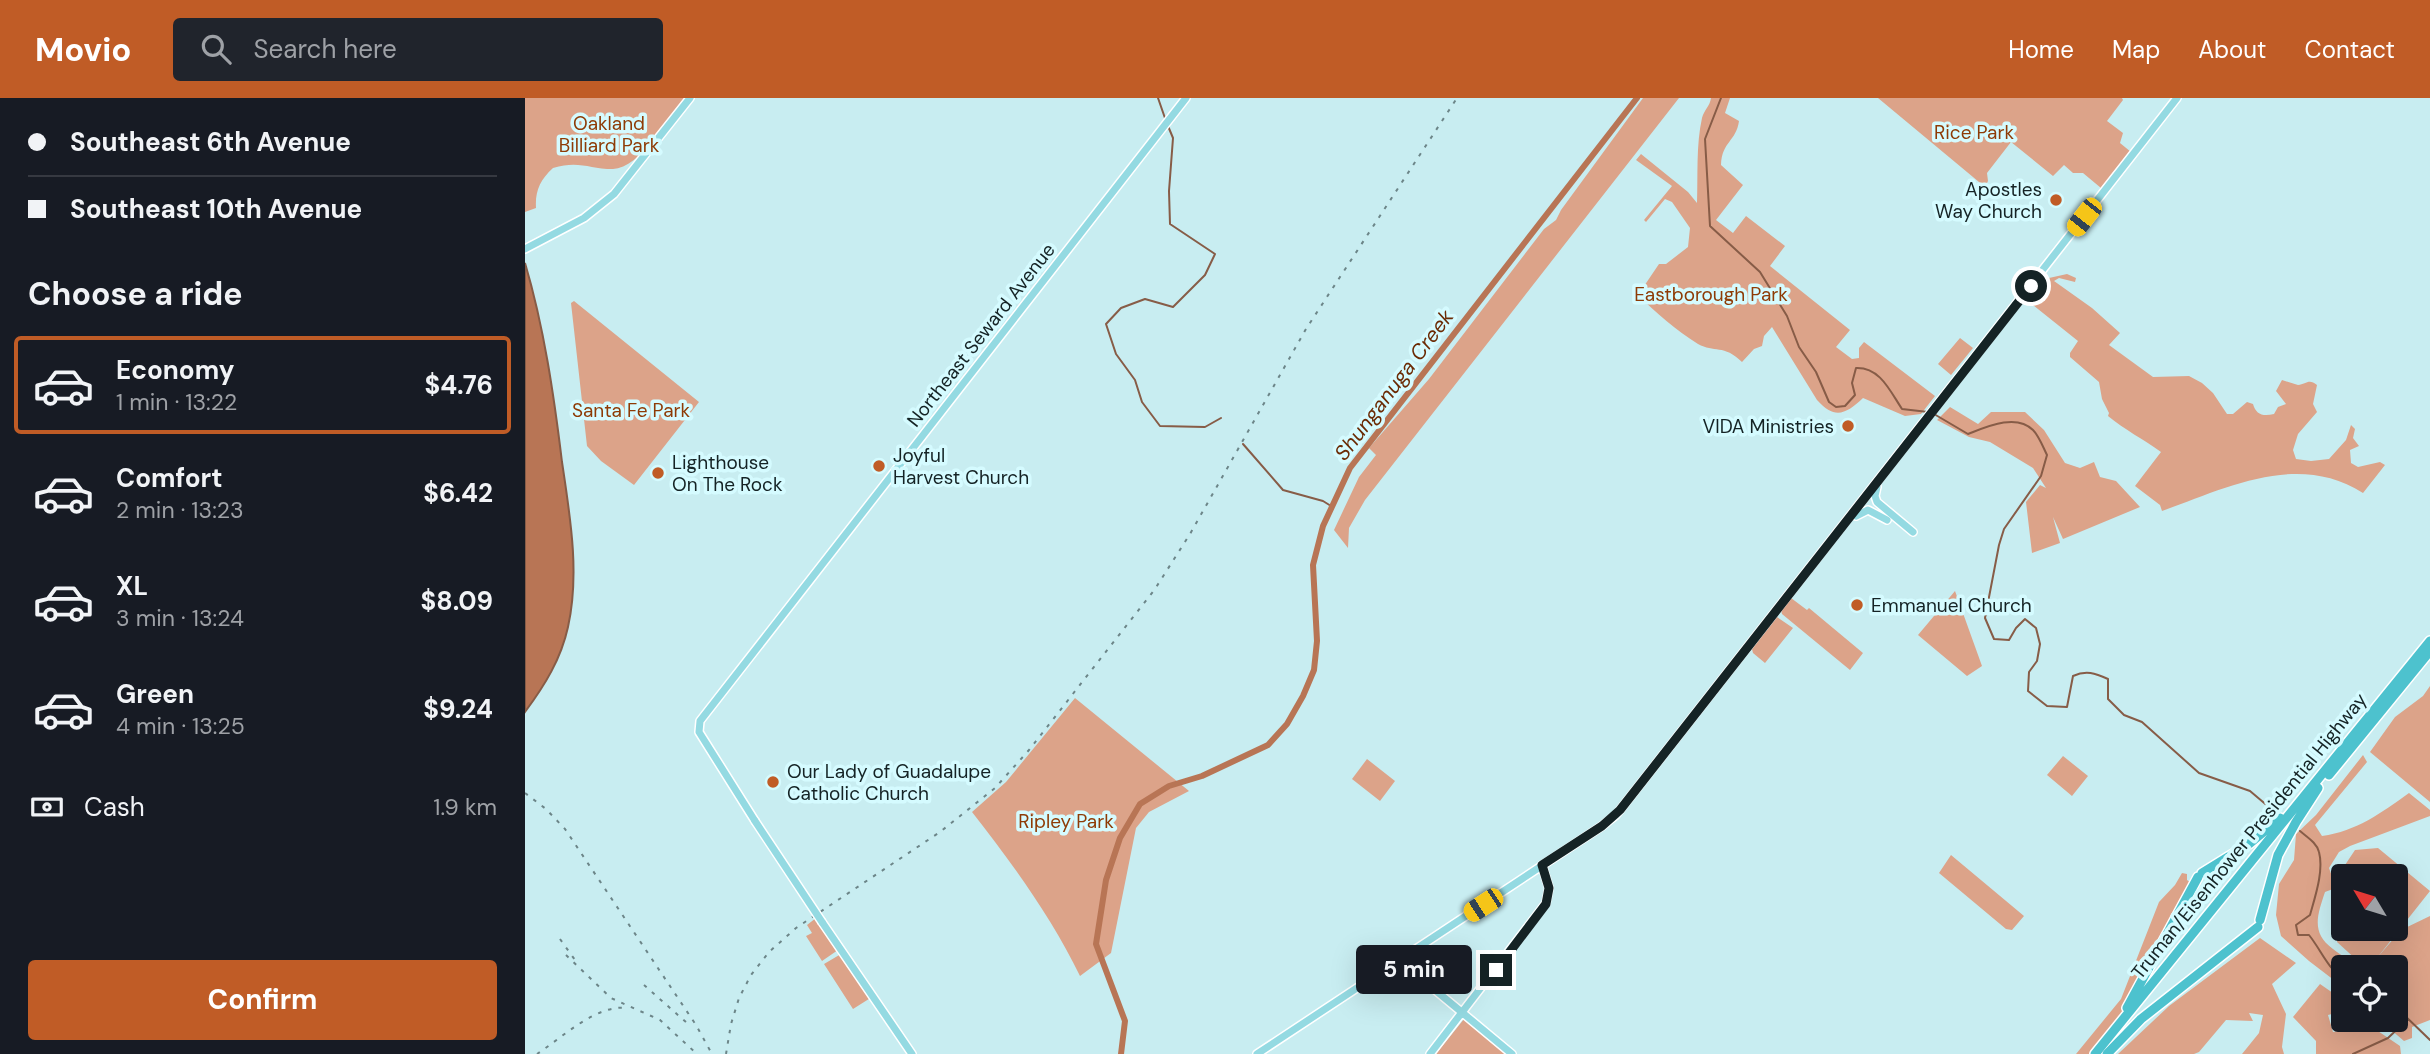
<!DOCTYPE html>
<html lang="en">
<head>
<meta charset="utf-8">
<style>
  body { margin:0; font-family:"DM Sans",sans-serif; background:#20242c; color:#f1f3f6; height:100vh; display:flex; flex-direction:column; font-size:26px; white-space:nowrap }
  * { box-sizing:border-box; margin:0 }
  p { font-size:23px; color:#9ea1a6 }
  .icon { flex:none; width:38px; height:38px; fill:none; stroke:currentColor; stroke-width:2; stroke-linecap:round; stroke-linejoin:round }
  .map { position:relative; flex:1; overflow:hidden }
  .drawer { display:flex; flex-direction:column; background:#171b24; width:525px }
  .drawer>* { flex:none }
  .guide { display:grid; align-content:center; height:154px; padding:0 28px; background:#171b24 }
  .needle { width:46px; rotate:308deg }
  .buttons { position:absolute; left:1806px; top:766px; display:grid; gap:14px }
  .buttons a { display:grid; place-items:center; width:77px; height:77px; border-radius:7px; background:#171b24; box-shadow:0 7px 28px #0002; font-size:35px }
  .end { position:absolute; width:32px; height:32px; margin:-16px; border:9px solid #152325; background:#fff; box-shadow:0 0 0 4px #fff }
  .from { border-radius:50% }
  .bubble { position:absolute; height:49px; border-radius:7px; background:#171b24; box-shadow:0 7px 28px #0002; font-size:23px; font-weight:700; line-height:49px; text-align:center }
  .car { position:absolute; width:21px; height:42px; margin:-21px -10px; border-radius:9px; box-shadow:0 0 5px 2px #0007; background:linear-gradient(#f5c518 24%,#345 0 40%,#f5c518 0 76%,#345 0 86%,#f5c518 0) }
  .guide b { display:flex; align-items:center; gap:24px; height:66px; font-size:26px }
  .guide b+b { border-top:2px solid #363941 }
  .guide i { width:18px; height:18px; background:#f1f3f6 }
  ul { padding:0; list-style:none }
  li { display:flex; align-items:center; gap:21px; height:98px; margin:0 14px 10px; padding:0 14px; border:4px solid transparent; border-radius:7px }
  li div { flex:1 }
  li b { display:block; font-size:26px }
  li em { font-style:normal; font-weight:700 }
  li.on { border-color:#c05c26 }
  li>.icon { width:63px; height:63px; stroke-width:1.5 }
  h2 { padding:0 28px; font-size:32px; line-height:84px }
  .pay { display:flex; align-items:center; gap:18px; height:77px; padding:0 28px; font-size:26px }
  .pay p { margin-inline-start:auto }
  .button { display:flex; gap:14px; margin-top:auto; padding:14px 28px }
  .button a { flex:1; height:80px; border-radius:7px; background:#c05c26; color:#fff; font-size:28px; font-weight:700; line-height:80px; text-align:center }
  header { display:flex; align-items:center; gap:42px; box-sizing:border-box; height:98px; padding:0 35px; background:#c05c26; color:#fff }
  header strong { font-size:33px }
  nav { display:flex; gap:38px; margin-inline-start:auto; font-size:24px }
  .search { width:490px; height:63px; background:#20242c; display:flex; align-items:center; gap:18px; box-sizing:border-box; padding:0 24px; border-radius:7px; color:#9ea1a6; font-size:26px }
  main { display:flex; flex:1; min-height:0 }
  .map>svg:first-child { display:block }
  .green { fill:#dca389; fill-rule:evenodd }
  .water { fill:#b87555; stroke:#875c47; stroke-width:2 }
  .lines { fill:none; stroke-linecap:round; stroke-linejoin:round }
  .stream { stroke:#875c47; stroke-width:2 }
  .river { stroke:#b87555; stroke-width:6 }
  .major-casing { stroke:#fff; stroke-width:10 }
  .highway-casing { stroke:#fff; stroke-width:12 }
  .major { stroke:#94dae2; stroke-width:7 }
  .highway { stroke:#4dc2ce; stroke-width:9 }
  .rail { stroke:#6c8588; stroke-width:2; stroke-dasharray:3.5 7; stroke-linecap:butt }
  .major-bridge-casing { stroke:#fff; stroke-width:10; stroke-linecap:butt }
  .major-bridge { stroke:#94dae2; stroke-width:7 }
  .route { stroke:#152325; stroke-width:9 }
  .poi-dot { fill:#c05c26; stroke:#d5fbff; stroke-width:2.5 }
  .labels { text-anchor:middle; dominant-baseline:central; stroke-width:7; stroke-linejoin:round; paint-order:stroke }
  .park-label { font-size:19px; fill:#8e3b06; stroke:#d5fbff }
  .poi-label { font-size:19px; fill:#152325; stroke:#d5fbff; text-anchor:start }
  .street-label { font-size:19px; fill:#152325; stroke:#d5fbff }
  .water-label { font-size:21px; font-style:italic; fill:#6b2b05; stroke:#d5fbff }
</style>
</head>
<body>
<header>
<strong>Movio</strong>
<div class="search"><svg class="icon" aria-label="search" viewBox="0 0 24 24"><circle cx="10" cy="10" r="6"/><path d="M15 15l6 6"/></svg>Search here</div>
<nav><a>Home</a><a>Map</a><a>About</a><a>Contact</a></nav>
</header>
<main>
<section class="drawer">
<div class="guide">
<b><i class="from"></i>Southeast 6th Avenue</b>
<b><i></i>Southeast 10th Avenue</b>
</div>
<h2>Choose a ride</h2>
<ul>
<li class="on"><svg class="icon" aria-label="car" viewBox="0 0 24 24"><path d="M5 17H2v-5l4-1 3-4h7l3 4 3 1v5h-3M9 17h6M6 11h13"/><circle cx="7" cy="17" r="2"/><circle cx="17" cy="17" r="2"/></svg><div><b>Economy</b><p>1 min · 13:22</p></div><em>$4.76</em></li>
<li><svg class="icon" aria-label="car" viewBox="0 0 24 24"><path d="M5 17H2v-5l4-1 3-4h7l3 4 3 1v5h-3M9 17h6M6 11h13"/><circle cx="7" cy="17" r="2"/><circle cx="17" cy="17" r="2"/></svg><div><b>Comfort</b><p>2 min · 13:23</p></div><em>$6.42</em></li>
<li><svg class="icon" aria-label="car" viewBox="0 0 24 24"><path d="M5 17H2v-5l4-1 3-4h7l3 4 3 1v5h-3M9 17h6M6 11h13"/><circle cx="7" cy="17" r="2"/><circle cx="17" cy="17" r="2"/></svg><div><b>XL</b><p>3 min · 13:24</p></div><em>$8.09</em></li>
<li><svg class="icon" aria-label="car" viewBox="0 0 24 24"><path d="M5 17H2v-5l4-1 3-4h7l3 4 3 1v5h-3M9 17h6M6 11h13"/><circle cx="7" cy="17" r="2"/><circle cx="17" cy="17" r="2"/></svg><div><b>Green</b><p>4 min · 13:25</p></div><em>$9.24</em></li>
</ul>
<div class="pay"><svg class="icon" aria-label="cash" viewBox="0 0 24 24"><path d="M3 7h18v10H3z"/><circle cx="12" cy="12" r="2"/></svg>Cash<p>1.9 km</p></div>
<div class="button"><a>Confirm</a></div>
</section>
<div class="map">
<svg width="1905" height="956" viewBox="0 0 1905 956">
  <rect width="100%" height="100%" fill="#c8edf1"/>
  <path class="green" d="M0,0H161C145,20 115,70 88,71C64,71 54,62 28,70C15,82 10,93 11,110L0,114Z
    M1118,0H1154L840,402L824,430L823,450L809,432L834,379L851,357L844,350L904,281L1019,131L1031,122L1036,112Z
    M1186,0H1205L1200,15L1214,23C1211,44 1197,43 1196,67L1218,87L1191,122L1208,135L1221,118L1260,148L1245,168L1325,232L1311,249L1327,261L1334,260V250L1339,244L1410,298L1396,316L1380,318L1338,300C1321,316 1310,322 1292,302L1247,229L1239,238L1237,248L1229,251L1217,264C1199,246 1189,255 1173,246C1152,233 1130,214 1113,197L1134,166H1141L1163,149L1165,130L1147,104L1140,101L1121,124L1119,122L1147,88L1111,62L1116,56L1163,94L1172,105C1173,77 1171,47 1177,20C1179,12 1185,8 1186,0Z
    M1353,0H1597L1598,2L1582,23L1598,35L1595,45L1606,54L1576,90L1558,75H1548L1539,67L1528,78L1486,44L1462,75L1463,83L1460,89Z
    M1516,174L1524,180L1542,176L1551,180L1550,184L1534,180L1529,183L1567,210L1595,235L1584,247L1628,279L1664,278L1677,285L1688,295L1702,316H1708L1722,304L1728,306C1731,316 1737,319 1749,316L1753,309L1761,306L1751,293L1757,282L1773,287C1781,286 1784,280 1792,287L1788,306L1792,314L1773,336L1768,352L1771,361L1786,363L1804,361L1821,342L1826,327L1830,331L1828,340L1834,348L1825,352L1826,365L1833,369L1855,364L1860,367L1838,395C1773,353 1701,390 1637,413L1635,407L1610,388L1636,354C1618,341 1600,332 1583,318L1584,315L1577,301L1574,284L1545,259V255L1553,243L1498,199Z
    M49,203L174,304L109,387L76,363L62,348L46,205Z
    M1435,240L1448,250L1426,277L1413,266Z
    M1425,309L1453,326L1466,314H1500L1519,332L1540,365L1555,370L1569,364L1575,379L1591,383L1615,409L1538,441L1528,419L1535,445L1507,455L1501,404L1515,387L1521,390L1508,370L1465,344L1444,339L1412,322Z
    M1430,493L1457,568L1442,578L1393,537Z
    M1266,500L1282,512L1284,510L1338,555L1325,572L1257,516L1256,512Z
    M1252,519L1268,530L1240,565L1228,555L1227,551Z
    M1905,588V704L1845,654L1870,619L1898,598Z
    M550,600L664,693L624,714L611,730L586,855L555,878C527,820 487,765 447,714L481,684Z
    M1838,657L1842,664L1790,727L1797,738C1832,733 1856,715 1884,695L1905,712V718L1825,748L1814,754L1804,770L1809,784L1808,791L1800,794C1792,818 1786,835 1808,851C1817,858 1824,862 1834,864L1812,844L1818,770L1830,752L1853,750L1905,793L1852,860L1876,832L1905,818V922L1887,929V940L1879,943L1865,931L1862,922H1871V870H1818V889L1784,863L1756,838L1751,817L1754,786L1769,762L1771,736L1791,717ZM1818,779H1871V831H1818Z
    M1538,658L1563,678L1547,698L1522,677Z
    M842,661L870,683L855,703L827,681Z
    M1426,757L1499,818L1487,832L1481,831L1414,775Z
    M1657,775L1662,776V782L1666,785L1598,913L1565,956H1551L1596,901L1634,804L1650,787Z
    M291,820L313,852L297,863L281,838L287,835L282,827Z
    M1735,840L1771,865L1747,886L1761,916L1757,949L1759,956H1717L1734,935L1738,917L1724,915L1728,923L1701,922L1674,954L1669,956H1593L1644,908Z
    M316,856L347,899L328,911L299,866Z
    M1795,886L1818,902V913L1803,917L1808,934L1844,927L1875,948L1876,956H1791V943L1768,919Z
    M939,921L981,956H911Z"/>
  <path class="water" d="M0,165C19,229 29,298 37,364C45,418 55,475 43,529C36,561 20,587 0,614Z"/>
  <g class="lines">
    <path class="stream" d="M633,0L641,23
      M1196,0L1180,41L1185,128L1235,174L1262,218L1274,249L1291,274L1304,304L1311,309L1320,308L1330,297L1327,285L1331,270C1355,269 1365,293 1377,311L1403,314
      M643,28L648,40L644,93L645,126L690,156L680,177L648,209L620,201L596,210L581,226L591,256L610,282L617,304L635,328L680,329L696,320
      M1409,316L1443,336C1461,329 1491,315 1508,332C1514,338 1518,349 1522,357L1516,378L1479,431L1474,447L1460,520L1469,541L1484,542L1491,530L1500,521L1511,530L1515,546L1512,563L1504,574L1503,593L1522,608L1542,609L1548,578C1561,572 1570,575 1583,581V601L1599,617L1617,624L1674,675L1725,693L1751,715
      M718,346L758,392L798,403L806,408
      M1775,733C1782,739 1792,745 1794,754C1799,773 1790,799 1785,817L1771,827L1773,837H1784C1796,852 1802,869 1818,881
      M1871,912L1876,914L1905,942
      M1828,956L1863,940L1883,921"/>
    <path class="river" d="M596,956L600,923L571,846L581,782L595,740L615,706L644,688L677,678L743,647L762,626L778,598L789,572L792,543L788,467L798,428L825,370L1112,0"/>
    <g class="major-casing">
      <path id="major" d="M0,151L59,120L89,96L165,0
        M1352,389L1350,398L1352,404L1388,434
        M1331,418L1343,412L1362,422
        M230,723L174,634L175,623L661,0
        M297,824L387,956
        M874,862L987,956
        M732,956L1077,728L1091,717L1652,0
        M905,956L1021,805L1024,790L1017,767"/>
    </g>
    <g class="highway-casing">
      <path id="highway" d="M1804,677L1905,553
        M1677,775L1724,746L1755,720
        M1735,822L1753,757L1771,724L1793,690
        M1602,910L1673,779
        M1570,956L1905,543
        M1582,956L1616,921L1733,829"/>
    </g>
    <use href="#major" class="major"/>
    <use href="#highway" class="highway"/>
    <path class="rail" d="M0,695L21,711L40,731L171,927L187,956
      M35,841L50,862
      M41,857L86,900L135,922L172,956
      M119,887L162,925
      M12,956C38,939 71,906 103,910
      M201,956L206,926L214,900L226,877L244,854L271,830L415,734L470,690L504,652L630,491L665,436L781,231L932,0"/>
    <g class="major-bridge-casing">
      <path id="major-bridge" d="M230,723L297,824"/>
    </g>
    <use href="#major-bridge" class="major-bridge"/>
  </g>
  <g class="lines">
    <path class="route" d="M971,872L1021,806L1024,790L1017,767L1077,728L1095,712L1506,188"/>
  </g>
  <g class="poi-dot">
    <circle cx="1531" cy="102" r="7"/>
    <circle cx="1323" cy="328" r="7"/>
    <circle cx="354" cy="368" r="7"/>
    <circle cx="133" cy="375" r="7"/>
    <circle cx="1332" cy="507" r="7"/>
    <circle cx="248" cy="684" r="7"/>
  </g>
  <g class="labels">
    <g class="park-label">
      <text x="84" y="25">Oakland<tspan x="84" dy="22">Billiard Park</tspan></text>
      <text x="1449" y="34">Rice Park</text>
      <text x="1186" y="196">Eastborough Park</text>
      <text x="106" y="312">Santa Fe Park</text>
      <text x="541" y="723">Ripley Park</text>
    </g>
    <g class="poi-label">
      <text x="1517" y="91" text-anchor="end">Apostles<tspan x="1517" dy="22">Way Church</tspan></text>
      <text x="1309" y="328" text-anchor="end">VIDA Ministries</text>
      <text x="368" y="357">Joyful<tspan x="368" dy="22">Harvest Church</tspan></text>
      <text x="147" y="364">Lighthouse<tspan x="147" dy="22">On The Rock</tspan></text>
      <text x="1346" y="507">Emmanuel Church</text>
      <text x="262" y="673">Our Lady of Guadalupe<tspan x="262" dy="22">Catholic Church</tspan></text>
    </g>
    <g class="street-label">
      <text transform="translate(456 237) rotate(-52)">Northeast Seward Avenue</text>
      <text transform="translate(1724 738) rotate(-51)">Truman/Eisenhower Presidential Highway</text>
    </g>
    <g class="water-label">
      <text transform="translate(869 287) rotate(-53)">Shunganuga Creek</text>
    </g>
  </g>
</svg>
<div class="buttons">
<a><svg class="needle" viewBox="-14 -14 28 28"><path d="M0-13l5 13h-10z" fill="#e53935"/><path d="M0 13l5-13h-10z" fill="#9ea1a6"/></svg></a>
<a><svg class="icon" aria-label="locate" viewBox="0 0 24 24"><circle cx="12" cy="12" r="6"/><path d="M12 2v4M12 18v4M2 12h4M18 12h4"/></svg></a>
</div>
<i class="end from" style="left:1506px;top:188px"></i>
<i class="end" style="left:971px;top:872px"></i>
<div class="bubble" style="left:831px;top:847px;width:116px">5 min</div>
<i class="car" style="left:1559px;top:119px;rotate:218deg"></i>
<i class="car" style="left:958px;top:807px;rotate:237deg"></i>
</div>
</main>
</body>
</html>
